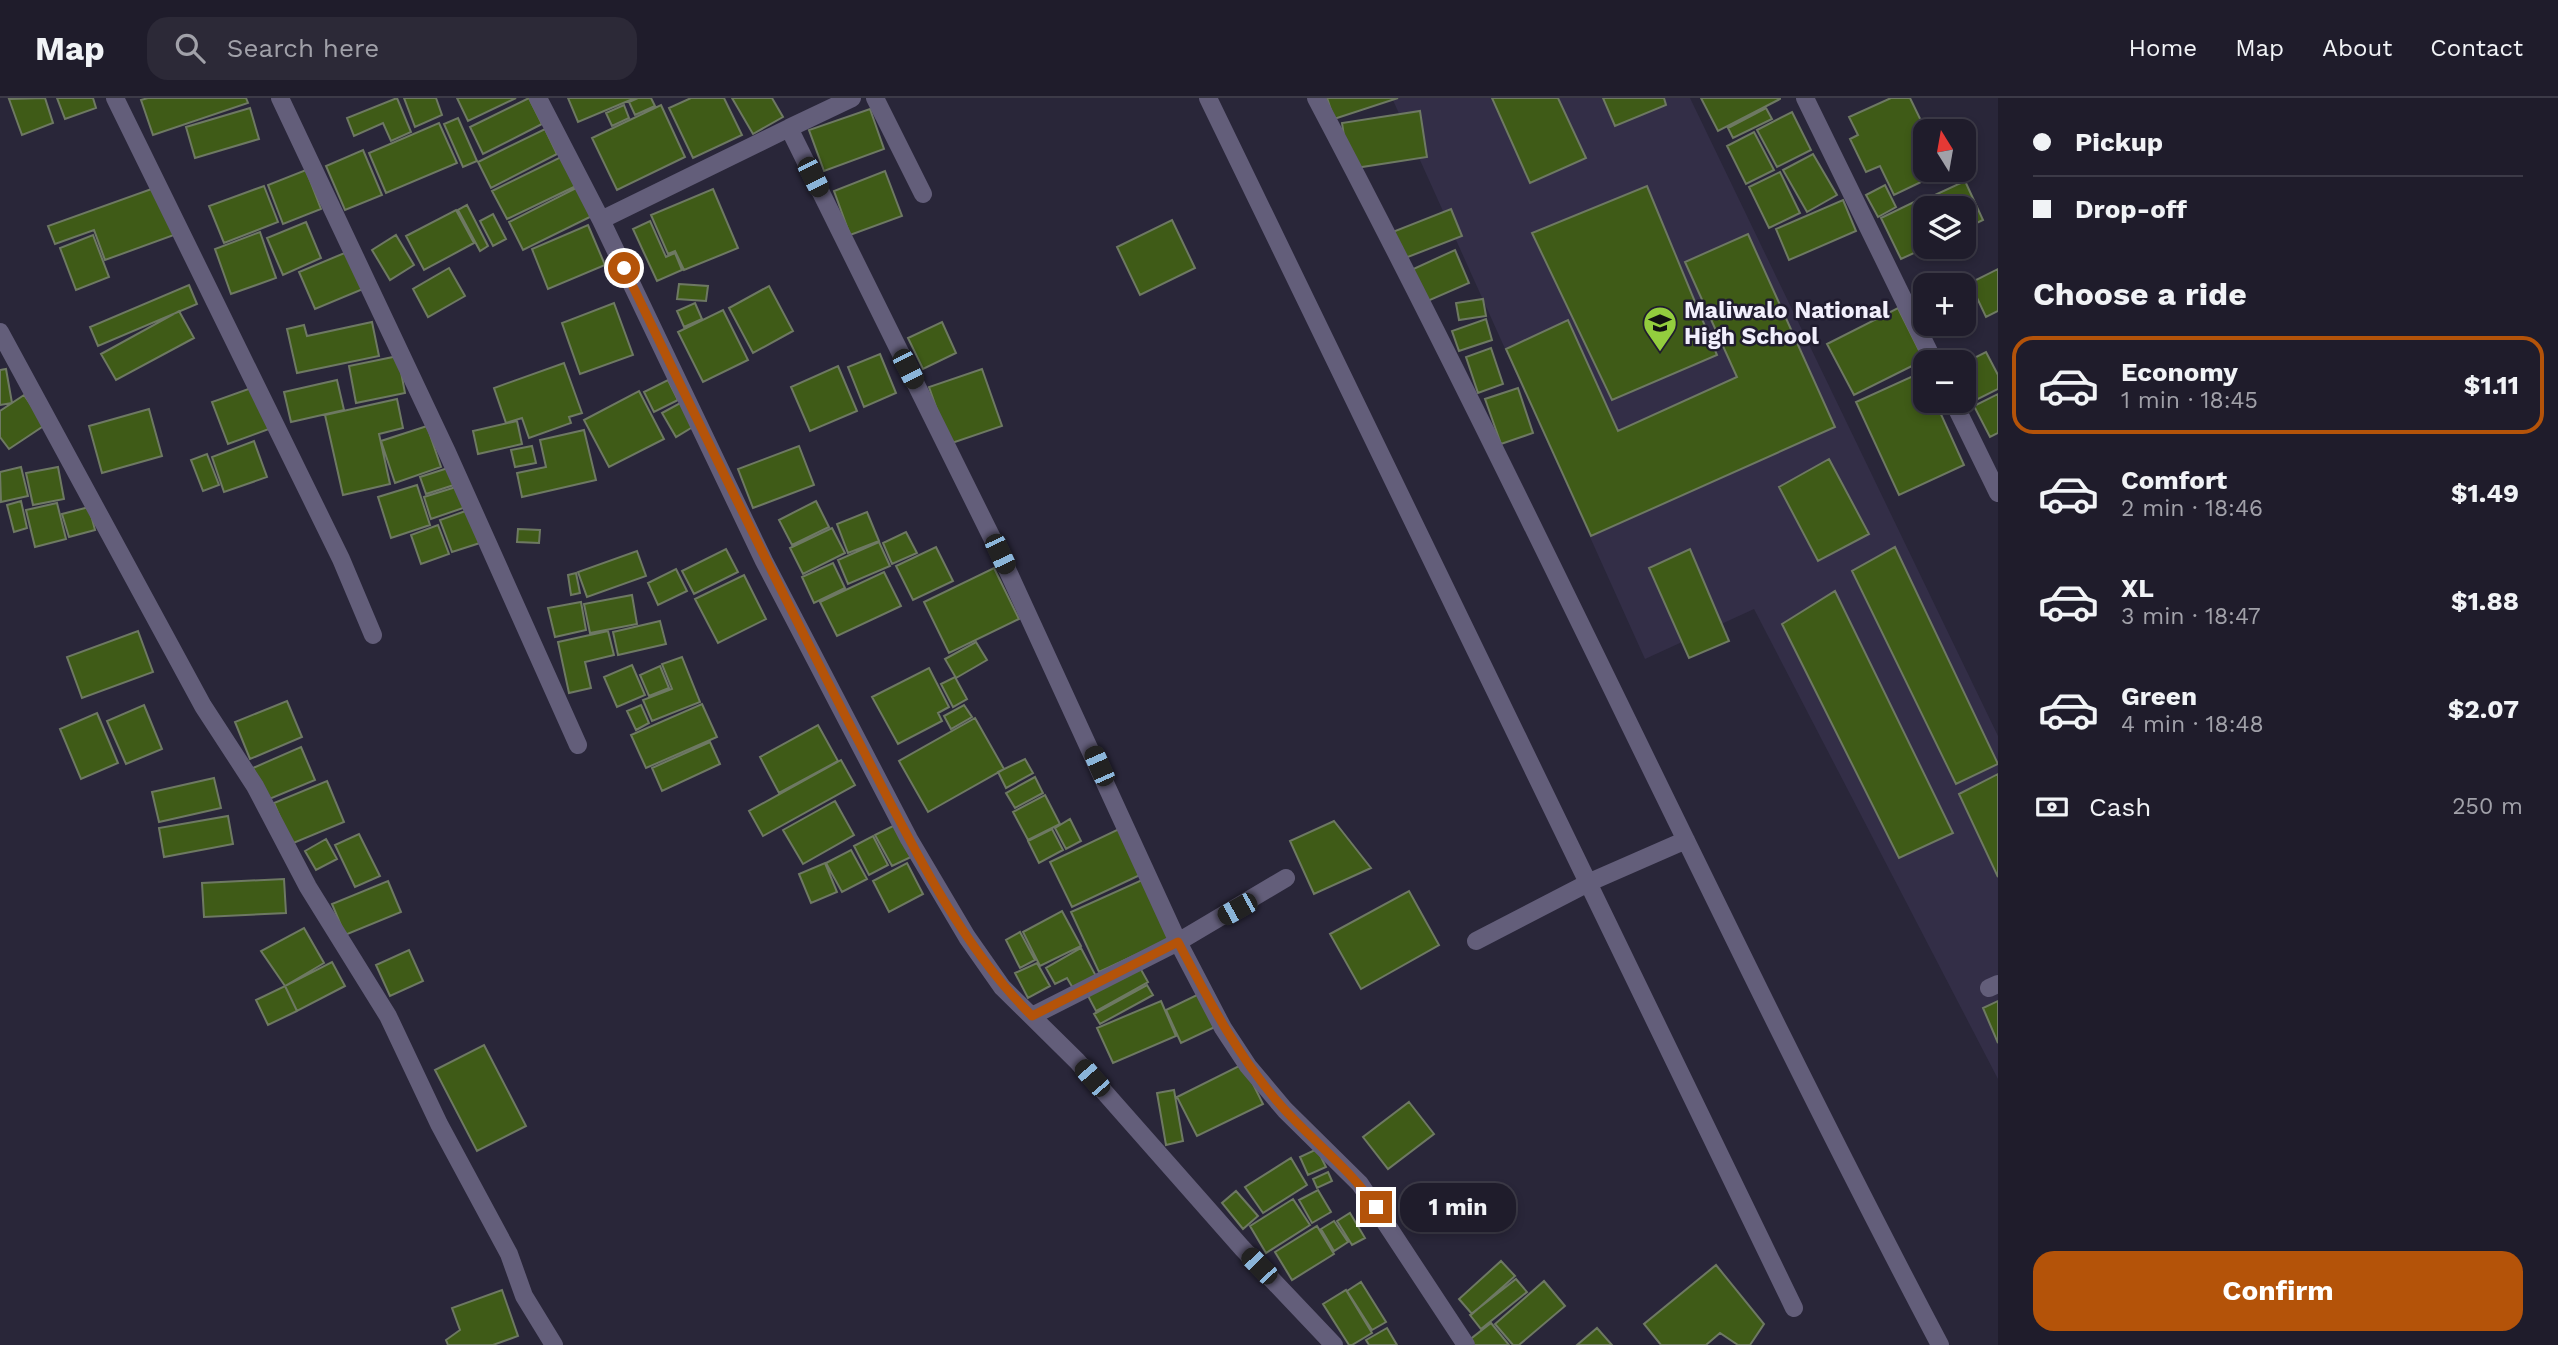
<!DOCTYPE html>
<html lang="en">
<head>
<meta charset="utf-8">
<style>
  body { margin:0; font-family:"Work Sans",sans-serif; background:#2c2937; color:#f1f3f6; height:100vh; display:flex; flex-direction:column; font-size:26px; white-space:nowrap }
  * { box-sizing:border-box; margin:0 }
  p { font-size:23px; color:#a1a1a9 }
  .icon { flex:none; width:38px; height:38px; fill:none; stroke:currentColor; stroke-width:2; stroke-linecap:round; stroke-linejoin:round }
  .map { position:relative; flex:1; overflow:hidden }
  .details { display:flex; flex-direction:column; background:#1f1c2b; width:560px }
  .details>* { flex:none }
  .top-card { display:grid; align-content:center; height:154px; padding:0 35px; background:#1f1c2b }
  .needle { width:46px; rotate:349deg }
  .controls { position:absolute; left:1913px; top:21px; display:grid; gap:14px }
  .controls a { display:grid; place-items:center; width:63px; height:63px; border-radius:14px; background:#1f1c2b; box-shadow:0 4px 10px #0003,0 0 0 2px #3c3a47; font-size:35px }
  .end { position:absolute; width:32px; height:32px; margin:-16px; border:9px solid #b45309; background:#fff; box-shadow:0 0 0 4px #fff }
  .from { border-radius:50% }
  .bubble { position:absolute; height:49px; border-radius:21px; background:#1f1c2b; box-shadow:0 4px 10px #0003,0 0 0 2px #3c3a47; font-size:23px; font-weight:700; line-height:49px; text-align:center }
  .car { position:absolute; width:21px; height:42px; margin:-21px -10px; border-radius:9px; box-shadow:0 0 5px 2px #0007; background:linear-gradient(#222 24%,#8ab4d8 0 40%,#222 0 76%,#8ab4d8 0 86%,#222 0) }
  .top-card b { display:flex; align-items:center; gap:24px; height:66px; font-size:26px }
  .top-card b+b { border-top:2px solid #3c3a47 }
  .top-card i { width:18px; height:18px; background:#f1f3f6 }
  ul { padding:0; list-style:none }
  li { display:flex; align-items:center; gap:21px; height:98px; margin:0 14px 10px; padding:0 21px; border:4px solid transparent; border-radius:21px }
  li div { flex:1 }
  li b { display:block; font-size:26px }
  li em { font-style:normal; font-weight:700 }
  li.current { border-color:#b45309 }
  li>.icon { width:63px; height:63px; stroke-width:1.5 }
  h2 { padding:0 35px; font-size:32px; line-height:84px }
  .pay { display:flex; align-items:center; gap:18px; height:77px; padding:0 35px; font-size:26px }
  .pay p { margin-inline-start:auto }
  .button { display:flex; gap:14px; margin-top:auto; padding:14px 35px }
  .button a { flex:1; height:80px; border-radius:21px; background:#b45309; color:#fff; font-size:28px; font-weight:700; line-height:80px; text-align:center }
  header { display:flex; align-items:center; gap:42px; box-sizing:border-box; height:98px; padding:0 35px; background:#1f1c2b; border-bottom:2px solid #3c3a47 }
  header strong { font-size:33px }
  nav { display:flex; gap:38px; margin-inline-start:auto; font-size:24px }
  .search { width:490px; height:63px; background:#2c2937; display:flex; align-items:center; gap:18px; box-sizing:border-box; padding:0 24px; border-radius:21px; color:#a1a1a9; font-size:26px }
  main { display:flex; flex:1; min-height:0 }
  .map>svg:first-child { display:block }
  .built { fill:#332e47 }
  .building { fill:#3f5b17; stroke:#6e7963; stroke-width:2 }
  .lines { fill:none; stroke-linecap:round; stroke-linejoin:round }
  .minor { stroke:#635e7a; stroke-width:18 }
  .route { stroke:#b45309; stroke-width:9 }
  .labels { text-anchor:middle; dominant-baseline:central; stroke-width:5; stroke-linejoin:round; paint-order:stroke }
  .poi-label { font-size:23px; font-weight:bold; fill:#f1effc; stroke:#201c2f; text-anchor:start }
</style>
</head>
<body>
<header>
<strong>Map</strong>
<div class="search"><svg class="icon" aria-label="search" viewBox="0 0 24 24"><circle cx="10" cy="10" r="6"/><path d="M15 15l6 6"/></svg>Search here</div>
<nav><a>Home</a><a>Map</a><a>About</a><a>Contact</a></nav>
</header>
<main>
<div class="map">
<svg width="1998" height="1247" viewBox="0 0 1998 1247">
  <rect width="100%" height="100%" fill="#292639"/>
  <path class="built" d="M1392,0H1690L1998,638V981L1754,511L1645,561Z"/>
  <path class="building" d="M45,0L53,25L22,37L9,1Z
    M57,0H93L96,10L65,21Z
    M148,0H246L248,5L153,37L141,2Z
    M397,0L411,34L391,43L383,25L354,38L347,20Z
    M404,0H436L442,17L415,29Z
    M457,0H516L468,23Z
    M529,0L542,26L483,56L470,29Z
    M568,0H635L578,24Z
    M638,0H651L655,8L635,17L629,4Z
    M691,0H724L742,37L693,60L669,10Z
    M732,0H772L783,19L753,36Z
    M1327,0H1398L1334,21Z
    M1492,0H1558L1586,60L1530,85Z
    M1603,0H1664L1666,7L1615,28Z
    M1701,0H1780V1L1718,33Z
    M1891,0H1910L1926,33L1925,72L1944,73L1894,97L1880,68L1866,74L1850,41L1858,37L1849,19Z
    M624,7L629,20L612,28L606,15Z
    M661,7L685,59L617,92L592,40Z
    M250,10L259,41L195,60L186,29Z
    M1766,10L1772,21L1733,40L1728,30Z
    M870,11L884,51L824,73L809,32Z
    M1420,13L1427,59L1349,71L1342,25Z
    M1792,14L1811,52L1777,69L1757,32Z
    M458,20L477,63L463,69L444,26Z
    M439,25L457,65L386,95L369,55Z
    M545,31L557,56L491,90L478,64Z
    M1754,34L1774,72L1746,86L1727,48Z
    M363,52L382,97L345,112L326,68Z
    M1813,56L1837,97L1807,114L1783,72Z
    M561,59L576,88L507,121L492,93Z
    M306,72L321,111L283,126L268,87Z
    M885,73L902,118L850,137L834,93Z
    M1780,74L1800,115L1769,130L1749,89Z
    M1965,83L1983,122L1964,131V110H1928L1924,102Z
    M1885,87L1896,109L1878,119L1866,97Z
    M264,88L278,124L224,145L209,108Z
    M580,88L594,117L523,152L509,124Z
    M1647,88L1717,257L1612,302L1532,135Z
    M157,89L174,137L105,162L94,132L55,146L48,128Z
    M713,91L738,150L684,172L675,153L668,156L651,117Z
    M1843,102L1856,133L1789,162L1776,131Z
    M1918,102L1925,116L1927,149L1901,161L1881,120Z
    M467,107L488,148L480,153L458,112Z
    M1451,111L1462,138L1400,162L1390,135Z
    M456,112L474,145L424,172L406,138Z
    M493,116L506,141L493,148L480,123Z
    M1172,122L1195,170L1140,197L1117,149Z
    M650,123L666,159L675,155L682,172L657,183L633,131Z
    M306,124L321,160L283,177L267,140Z
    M588,127L605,167L548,191L532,151Z
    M260,134L276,180L231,196L215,151Z
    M1748,136L1835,329L1591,438L1506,251L1568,222L1618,333L1737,279L1685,164Z
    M93,137L109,179L76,192L60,150Z
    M396,137L414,167L390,182L372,152Z
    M1455,152L1469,185L1423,205L1409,173Z
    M347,154L363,191L315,211L299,174Z
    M449,170L465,198L428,219L413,191Z
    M1998,171V213L1986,219L1970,185Z
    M679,186L708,188L706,203L677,201Z
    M189,187L197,206L98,248L90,229Z
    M769,188L793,233L753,255L729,210Z
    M1964,198L1974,219L1964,224Z
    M1483,201L1486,218L1459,222L1456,205Z
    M614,205L633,257L580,276L562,225Z
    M695,205L702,221L684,229L677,213Z
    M1898,210L1924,262L1854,297L1827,246Z
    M723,212L748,262L703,284L678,234Z
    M179,213L194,240L116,282L101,256Z
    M1486,221L1492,242L1459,253L1452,233Z
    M372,224L379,258L297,275L287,231L304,227L307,238Z
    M942,224L956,255L923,271L908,240Z
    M1491,250L1503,286L1478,295L1466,259Z
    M1986,254L1998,277V291L1972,304L1964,288V265Z
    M880,256L896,295L864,309L848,269Z
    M398,258L405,295L356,305L349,268Z
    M564,265L582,315L569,319L571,325L529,340L522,320L506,325L494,290Z
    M838,268L857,313L810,333L791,289Z
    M6,271L12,305L0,307V272Z
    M982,271L1002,328L949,346L929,289Z
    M1922,274L1925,281V303H1935L1964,367L1899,397L1856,304Z
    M337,282L344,312L291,324L284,294Z
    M668,282L678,302L654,314L644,294Z
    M254,289L269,331L228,346L212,304Z
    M1518,290L1533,335L1501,346L1485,301Z
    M639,293L664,341L609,369L584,322Z
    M1998,296V335L1990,339L1974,308Z
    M24,297L45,327L9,351L0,339V313Z
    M397,301L403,330L379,336L390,386L343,397L325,317Z
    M682,304L696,327L676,339L662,315Z
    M149,311L162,358L102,375L89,328Z
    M517,323L522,346L478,356L473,333Z
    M427,328L441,369L395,385L381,343Z
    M584,332L596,382L522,399L517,375L546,369L540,342Z
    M254,343L267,379L224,394L212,359Z
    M532,348L536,365L515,369L511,352Z
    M799,348L814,387L753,410L738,371Z
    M207,356L219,387L203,393L191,362Z
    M1829,361L1869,436L1818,463L1779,389Z
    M21,369L28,398L1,404L0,374Z
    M58,369L64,401L33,407L26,375Z
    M451,369L457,386L426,396L420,379Z
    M417,387L430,427L391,440L378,399Z
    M459,388L466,409L431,421L424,399Z
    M21,403L27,430L14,434L7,407Z
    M816,403L829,429L792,447L779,422Z
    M57,405L66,441L35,449L26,412Z
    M89,409L95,432L69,439L62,416Z
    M471,411L483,444L452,454L440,422Z
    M867,414L879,443L848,455L837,426Z
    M438,427L449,456L421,466L411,437Z
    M832,430L845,455L803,476L790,450Z
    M518,431L540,432L539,445L517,444Z
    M906,434L917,455L892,466L883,445Z
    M879,444L890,468L848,486L838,462Z
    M936,449L953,483L913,502L896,468Z
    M1895,449L1998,666L1956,686L1852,473Z
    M726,451L738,474L694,496L682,473Z
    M1690,451L1729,543L1689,560L1649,470Z
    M637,453L646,478L587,499L578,474Z
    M833,465L845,490L814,505L802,479Z
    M994,470L1019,521L949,555L924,504Z
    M676,471L687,493L658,507L648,485Z
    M884,474L901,508L837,538L820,504Z
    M576,475L580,495L571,497L568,477Z
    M744,477L766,521L718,545L695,501Z
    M1835,493L1953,735L1899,760L1782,526Z
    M632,497L637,526L590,535L584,506Z
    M581,504L586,532L555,539L548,510Z
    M660,523L666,546L618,557L613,534Z
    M138,533L153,574L82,600L67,559Z
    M608,533L614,557L585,564L591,590L569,595L558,544Z
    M976,544L987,562L956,580L945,561Z
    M682,559L700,604L652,623L643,602L672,591L662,566Z
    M632,567L645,597L617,609L604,579Z
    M660,568L669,590L649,598L640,577Z
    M929,570L949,609L938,615L942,623L898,646L872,599Z
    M955,579L967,601L953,609L941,586Z
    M287,603L302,639L250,661L235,624Z
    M702,606L717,639L646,670L631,637Z
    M144,607L162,651L126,666L107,623Z
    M641,607L649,625L636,632L627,613Z
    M964,607L972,619L951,631L944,618Z
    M97,615L118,665L81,681L60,631Z
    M975,620L1004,671L928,714L899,663Z
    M818,627L838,663L779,695L760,659Z
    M710,644L720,666L662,693L652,670Z
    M301,649L315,682L267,702L253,670Z
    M1025,661L1033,675L1006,690L998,674Z
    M841,662L855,687L763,738L749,713Z
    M1998,676V779L1959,696Z
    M1035,679L1043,695L1015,710L1006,695Z
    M214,680L221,710L159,724L152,694Z
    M327,683L344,724L291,746L274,705Z
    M1045,697L1060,726L1028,742L1013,714Z
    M835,703L854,737L803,766L783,732Z
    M228,718L233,746L164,759L159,730Z
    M1070,721L1081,743L1066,751L1055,730Z
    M1334,723L1371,770L1314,796L1290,743Z
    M895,727L911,759L892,768L875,737Z
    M1052,731L1063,752L1039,765L1028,743Z
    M1119,731L1140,777L1072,809L1050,764Z
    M359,736L380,778L355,789L335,747Z
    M873,738L888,767L869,777L854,748Z
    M326,741L337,761L316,772L305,753Z
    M851,752L867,781L842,794L826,765Z
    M825,765L837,794L811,805L799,776Z
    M907,765L923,796L889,814L873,783Z
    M284,781L286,815L204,819L202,785Z
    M1142,782L1170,841L1099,874L1071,814Z
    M388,783L401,814L345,837L332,806Z
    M1409,793L1439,847L1361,891L1330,836Z
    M1062,813L1081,848L1040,868L1023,834Z
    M304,830L324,865L285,888L261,853Z
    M1020,834L1035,862L1020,870L1006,842Z
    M1081,850L1097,880L1074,892L1067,880L1055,886L1046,870Z
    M409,852L423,883L390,898L376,867Z
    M332,864L345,888L297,913L285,888Z
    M1037,865L1050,888L1028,900L1015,875Z
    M1139,868L1148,884L1096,913L1087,896Z
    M1147,887L1153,897L1100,926L1094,916Z
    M285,888L297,913L268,927L256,902Z
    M1201,895L1217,928L1181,945L1166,912Z
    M1161,903L1176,938L1113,965L1097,930Z
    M1998,903V945L1983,910Z
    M484,947L526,1028L477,1053L435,972Z
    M1243,966L1263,1006L1197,1038L1177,999Z
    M1174,992L1183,1043L1166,1047L1157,995Z
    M1409,1004L1434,1036L1388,1071L1363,1039Z
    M1317,1051L1326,1069L1308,1077L1300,1059Z
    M1291,1060L1307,1087L1263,1115L1245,1089Z
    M1328,1074L1332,1083L1317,1090L1313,1081Z
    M1318,1092L1331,1114L1312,1125L1299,1102Z
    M1236,1093L1258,1118L1243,1131L1222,1105Z
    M1293,1101L1310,1127L1266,1155L1250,1128Z
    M1350,1115L1365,1140L1352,1147L1337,1123Z
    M1334,1123L1348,1144L1334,1153L1321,1131Z
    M1317,1128L1334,1156L1292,1182L1275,1154Z
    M1501,1163L1515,1178L1472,1216L1459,1201Z
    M1716,1167L1764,1226L1750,1247H1738L1720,1235L1706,1247H1661L1644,1226Z
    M1516,1181L1527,1194L1481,1231L1470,1217Z
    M1544,1183L1565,1208L1519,1247H1513L1495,1226Z
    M1361,1184L1386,1224L1372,1232L1347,1193Z
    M502,1192L518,1238L493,1247H448L446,1242L460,1232L452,1210Z
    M1346,1192L1372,1235L1352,1247H1349L1323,1206Z
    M1491,1225L1509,1247H1471L1468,1243Z
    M1387,1230L1397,1247H1369L1366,1242Z
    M1597,1230L1612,1247H1577Z"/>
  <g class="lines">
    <path class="minor" d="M115,0L341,461L373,537
      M280,0L447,354L578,647
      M538,0L601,122L764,463L909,741L967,839L1002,889L1077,963L1242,1150L1334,1247
      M852,0L789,30L1000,456L1178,844L1223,930L1248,968L1285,1012L1360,1086L1466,1247
      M875,0L923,96
      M1208,0L1794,1210
      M1316,0C1533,411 1723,836 1940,1247
      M1805,0L1934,264
      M601,122L789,30
      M0,234L203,608L255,688L308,789L388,918L439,1026L509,1156L524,1198L554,1247
      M1953,303L1998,395
      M1476,843L1590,784L1686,742
      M1989,890L1998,886
      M1032,918L1178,844L1286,780"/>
  </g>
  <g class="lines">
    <path class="route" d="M624,170C701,330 778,489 860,646C908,739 957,844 1032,918L1178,844C1209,903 1239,961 1284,1011C1314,1044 1350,1071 1376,1109"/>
  </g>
  <defs>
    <g id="school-pin" transform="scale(1.75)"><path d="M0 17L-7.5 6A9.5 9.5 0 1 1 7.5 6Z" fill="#93cd3e" stroke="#201c2f"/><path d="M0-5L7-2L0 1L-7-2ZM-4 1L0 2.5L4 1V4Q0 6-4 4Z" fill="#111"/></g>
  </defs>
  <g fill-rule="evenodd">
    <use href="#school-pin" x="1660" y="225"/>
  </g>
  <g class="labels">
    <g class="poi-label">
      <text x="1684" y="212">Maliwalo National<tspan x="1684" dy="26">High School</tspan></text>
    </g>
  </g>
</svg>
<div class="controls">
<a><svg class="needle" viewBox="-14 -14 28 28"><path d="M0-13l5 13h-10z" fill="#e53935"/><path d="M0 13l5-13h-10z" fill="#a1a1a9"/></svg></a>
<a><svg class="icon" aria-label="layers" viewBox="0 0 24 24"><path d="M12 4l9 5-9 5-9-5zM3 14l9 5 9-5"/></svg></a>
<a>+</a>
<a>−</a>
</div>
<i class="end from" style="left:624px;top:170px"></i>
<i class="end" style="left:1376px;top:1109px"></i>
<div class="bubble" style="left:1400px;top:1085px;width:116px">1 min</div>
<i class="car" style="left:813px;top:79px;rotate:153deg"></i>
<i class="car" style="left:908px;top:271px;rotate:153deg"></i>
<i class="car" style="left:1000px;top:456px;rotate:155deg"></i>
<i class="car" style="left:1099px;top:668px;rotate:336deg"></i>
<i class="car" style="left:1237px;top:811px;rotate:241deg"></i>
<i class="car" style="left:1092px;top:980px;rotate:319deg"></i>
<i class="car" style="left:1259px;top:1168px;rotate:316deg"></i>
</div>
<section class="details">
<div class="top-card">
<b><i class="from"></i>Pickup</b>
<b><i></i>Drop-off</b>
</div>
<h2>Choose a ride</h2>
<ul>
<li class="current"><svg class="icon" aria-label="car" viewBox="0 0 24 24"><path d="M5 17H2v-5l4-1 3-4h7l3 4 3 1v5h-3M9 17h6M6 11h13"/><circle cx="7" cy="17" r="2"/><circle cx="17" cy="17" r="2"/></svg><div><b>Economy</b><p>1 min · 18:45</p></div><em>$1.11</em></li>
<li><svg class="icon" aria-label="car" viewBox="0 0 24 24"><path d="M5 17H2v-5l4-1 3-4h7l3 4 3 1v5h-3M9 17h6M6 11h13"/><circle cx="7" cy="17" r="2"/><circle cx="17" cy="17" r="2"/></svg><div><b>Comfort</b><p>2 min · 18:46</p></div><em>$1.49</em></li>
<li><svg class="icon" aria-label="car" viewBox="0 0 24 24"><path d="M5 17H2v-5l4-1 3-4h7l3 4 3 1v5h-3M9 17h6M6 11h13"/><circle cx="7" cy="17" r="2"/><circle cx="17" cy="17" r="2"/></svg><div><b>XL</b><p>3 min · 18:47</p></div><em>$1.88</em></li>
<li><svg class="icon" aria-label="car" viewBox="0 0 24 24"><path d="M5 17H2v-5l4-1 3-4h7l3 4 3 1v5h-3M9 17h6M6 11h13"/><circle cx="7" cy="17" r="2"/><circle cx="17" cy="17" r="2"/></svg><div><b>Green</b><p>4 min · 18:48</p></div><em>$2.07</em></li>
</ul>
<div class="pay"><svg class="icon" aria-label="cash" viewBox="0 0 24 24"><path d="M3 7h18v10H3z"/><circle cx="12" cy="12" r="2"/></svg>Cash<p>250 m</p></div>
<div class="button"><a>Confirm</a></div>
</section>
</main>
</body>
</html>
